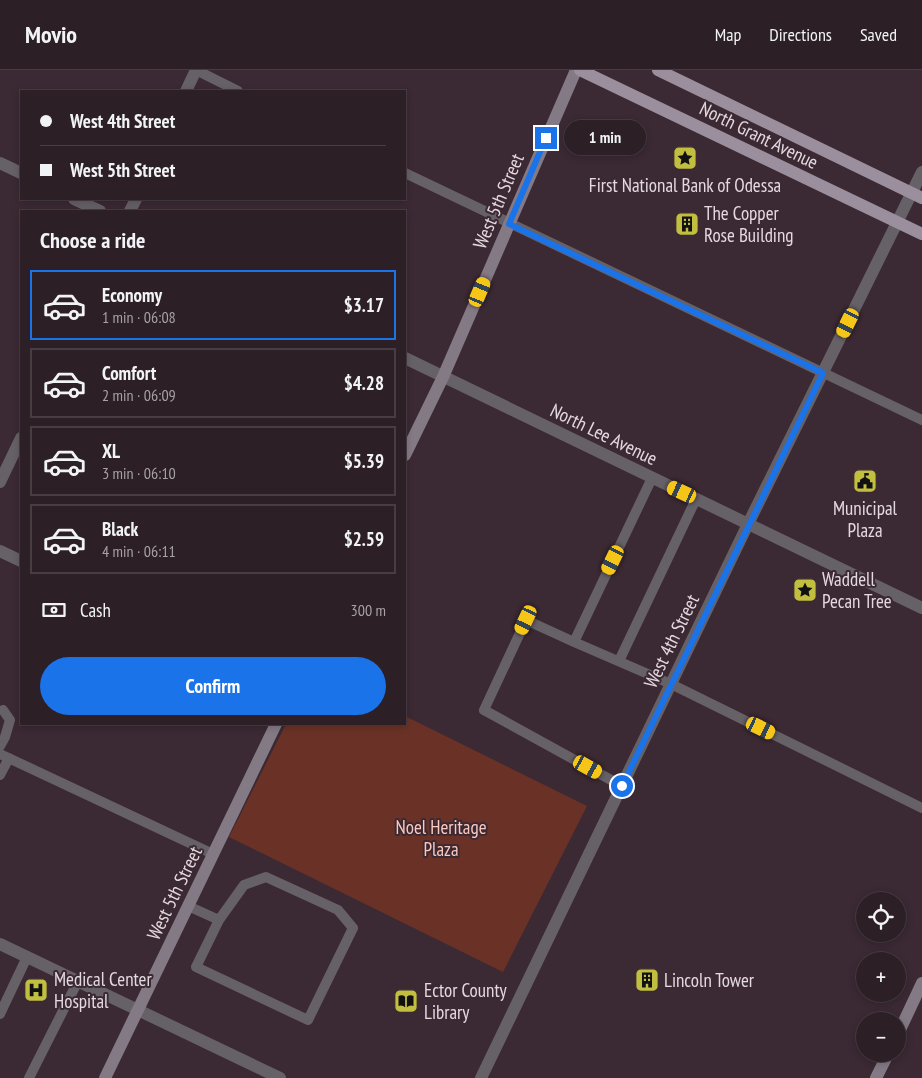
<!DOCTYPE html>
<html lang="en">
<head>
<meta charset="utf-8">
<style>
  body { margin:0; font-family:"PT Sans Narrow",sans-serif; background:#382c32; color:#f1f3f6; height:100vh; display:flex; flex-direction:column; font-size:19px; white-space:nowrap }
  * { box-sizing:border-box; margin:0 }
  p { font-size:16px; color:#a6a2a7 }
  .icon { flex:none; width:28px; height:28px; fill:none; stroke:currentColor; stroke-width:2; stroke-linecap:round; stroke-linejoin:round }
  .map { position:relative; flex:1; overflow:hidden }
  .drawer { position:absolute; left:20px; top:140px; width:386px; height:515px; display:flex; flex-direction:column; background:#2c1f26; border-radius:0px; box-shadow:0 2px 8px #0003,0 0 0 1px #483d43 }
  .drawer>* { flex:none }
  .hud { position:absolute; left:20px; top:20px; width:386px; height:110px; border-radius:0px; box-shadow:0 2px 8px #0003,0 0 0 1px #483d43; display:grid; align-content:center; height:110px; padding:0 20px; background:#2c1f26 }
  .buttons { position:absolute; left:856px; top:822px; display:grid; gap:10px }
  .buttons a { display:grid; place-items:center; width:50px; height:50px; border-radius:50%; background:#2c1f26; box-shadow:0 2px 8px #0003,0 0 0 1px #483d43; font-size:25px }
  .end { position:absolute; width:22px; height:22px; margin:-11px; border:6px solid #1a73e8; background:#fff; box-shadow:0 0 0 2px #fff }
  .from { border-radius:50% }
  .bubble { position:absolute; height:35px; border-radius:18px; background:#2c1f26; box-shadow:0 2px 8px #0003,0 0 0 1px #483d43; font-size:16px; font-weight:700; line-height:35px; text-align:center }
  .car { position:absolute; width:15px; height:30px; margin:-15px -8px; border-radius:6px; box-shadow:0 0 4px 1px #0007; background:linear-gradient(#f5c518 24%,#345 0 40%,#f5c518 0 76%,#345 0 86%,#f5c518 0) }
  .hud b { display:flex; align-items:center; gap:18px; height:48px; font-size:19px }
  .hud b+b { border-top:1px solid #483d43 }
  .hud i { width:12px; height:12px; background:#f1f3f6 }
  ul { padding:0; list-style:none }
  li { display:flex; align-items:center; gap:15px; height:70px; margin:0 10px 8px; padding:0 10px; border:2px solid #483d43; border-radius:0px }
  li div { flex:1 }
  li b { display:block; font-size:19px }
  li em { font-style:normal; font-weight:700 }
  li.current { border-color:#1a73e8 }
  li>.icon { width:45px; height:45px; stroke-width:1.5 }
  h2 { padding:0 20px; font-size:22px; line-height:60px }
  .pay { display:flex; align-items:center; gap:12px; height:55px; padding:0 20px; font-size:19px }
  .pay p { margin-inline-start:auto }
  .button { display:flex; gap:10px; margin-top:auto; padding:10px 20px }
  .button a { flex:1; height:58px; border-radius:30px; background:#1a73e8; color:#fff; font-size:20px; font-weight:700; line-height:58px; text-align:center }
  header { display:flex; align-items:center; gap:30px; box-sizing:border-box; height:70px; padding:0 25px; background:#2c1f26; border-bottom:1px solid #483d43 }
  header strong { font-size:24px }
  nav { display:flex; gap:28px; margin-inline-start:auto; font-size:18px }
  .map>svg:first-child { display:block }
  .green { fill:#6a3226 }
  .lines { fill:none; stroke-linecap:round; stroke-linejoin:round }
  .lane { stroke:#666067; stroke-width:10 }
  .street { stroke:#666067; stroke-width:12 }
  .secondary { stroke:#847a86; stroke-width:12 }
  .primary { stroke:#9b8f9e; stroke-width:12 }
  .route { stroke:#1a73e8; stroke-width:6 }
  .labels { text-anchor:middle; dominant-baseline:central; stroke-width:4; stroke-linejoin:round; paint-order:stroke }
  .street-label { font-size:19px; fill:#e5d9e0; stroke:#3b2933 }
  .poi-label { font-size:19px; fill:#e5d9e0; stroke:#3b2933; text-anchor:start }
  .park-label { font-size:19px; fill:#fec9bd; stroke:#3b2933 }
</style>
</head>
<body>
<header>
<strong>Movio</strong>
<nav><a>Map</a><a>Directions</a><a>Saved</a></nav>
</header>
<div class="map">
<svg width="922" height="1008" viewBox="0 0 922 1008">
  <rect width="100%" height="100%" fill="#3b2933"/>
  <path class="green" d="M405,646L587,736L503,902L229,767L286,654H405Z"/>
  <g class="lines">
    <path class="lane" d="M196,0L238,21
      M405,103L922,350
      M652,408L574,572L671,614L922,738
      M574,572L526,550L484,640L622,716
      M619,591L696,429
      M0,676L5,667L10,650L3,640
      M0,684L213,784
      M0,705L9,688
      M266,807L338,840L353,858L308,950L196,897L219,850L244,815Z
      M188,836L219,850
      M0,944L27,887
      M29,1008L78,911"/>
    <path class="street" d="M186,21L196,0
      M0,93L21,103
      M74,129L100,141
      M130,141L136,129
      M405,288L922,538
      M0,412L21,368
      M0,481L21,491
      M0,874L280,1008
      M481,1008L748,454L922,102"/>
    <path class="secondary" d="M405,385L443,307L576,0
      M898,964L922,913
      M105,1008L276,654
      M876,1008L888,984"/>
    <path class="primary" d="M580,0L922,164
      M658,0L922,128"/>
  </g>
  <g class="lines">
    <path class="route" d="M546,68L509,154L823,303L622,716"/>
  </g>
  <defs>
    <g id="sight-square" transform="scale(1.25)"><rect x="-9" y="-9" width="18" height="18" rx="4" fill="#c1be40" stroke="#3b2933"/><path d="M0-6L1.8-2.2L6-1.7L2.9 1.2L3.7 5.4L0 3.3L-3.7 5.4L-2.9 1.2L-6-1.7L-1.8-2.2Z" fill="#111"/></g>
    <g id="building-square" transform="scale(1.25)"><rect x="-9" y="-9" width="18" height="18" rx="4" fill="#c1be40" stroke="#3b2933"/><path d="M-4-6H4V6H1V3H-1V6H-4ZM-2.5-4.3h1.7v1.8h-1.7ZM.8-4.3h1.7v1.8H.8ZM-2.5-1h1.7V.8h-1.7ZM.8-1h1.7V.8H.8Z" fill="#111"/></g>
    <g id="civic-square" transform="scale(1.25)"><rect x="-9" y="-9" width="18" height="18" rx="4" fill="#c1be40" stroke="#3b2933"/><path d="M-.6-6.5H3V-4.5H.6V-3L4-1V1h2V6H-6V1h2V-1L-.6-3ZM-1.2 2.5V6h2.4V2.5Z" fill="#111"/></g>
    <g id="hospital-square" transform="scale(1.25)"><rect x="-9" y="-9" width="18" height="18" rx="4" fill="#c1be40" stroke="#3b2933"/><path d="M-5-5h3v3.5h4V-5h3V5h-3V1.5h-4V5h-3Z" fill="#111"/></g>
    <g id="library-square" transform="scale(1.25)"><rect x="-9" y="-9" width="18" height="18" rx="4" fill="#c1be40" stroke="#3b2933"/><path d="M-6-4Q-3-5.5-.7-3.5V5Q-3 3-6 4ZM6-4Q3-5.5 .7-3.5V5Q3 3 6 4Z" fill="#111"/></g>
  </defs>
  <g fill-rule="evenodd">
    <use href="#sight-square" x="685" y="88"/>
    <use href="#building-square" x="687" y="154"/>
    <use href="#civic-square" x="865" y="411"/>
    <use href="#sight-square" x="805" y="520"/>
    <use href="#building-square" x="647" y="910"/>
    <use href="#hospital-square" x="36" y="920"/>
    <use href="#library-square" x="406" y="931"/>
  </g>
  <g class="labels">
    <g class="street-label">
      <text transform="translate(759 65) rotate(26)">North Grant Avenue</text>
      <text transform="translate(498 131) rotate(-67)">West 5th Street</text>
      <text transform="translate(604 364) rotate(26)">North Lee Avenue</text>
      <text transform="translate(671 571) rotate(-64)">West 4th Street</text>
      <text transform="translate(174 823) rotate(-64)">West 5th Street</text>
    </g>
    <g class="poi-label">
      <text x="685" y="115" text-anchor="middle">First National Bank of Odessa</text>
      <text x="704" y="143">The Copper<tspan x="704" dy="22">Rose Building</tspan></text>
      <text x="865" y="438" text-anchor="middle">Municipal<tspan x="865" dy="22">Plaza</tspan></text>
      <text x="822" y="509">Waddell<tspan x="822" dy="22">Pecan Tree</tspan></text>
      <text x="54" y="909">Medical Center<tspan x="54" dy="22">Hospital</tspan></text>
      <text x="664" y="910">Lincoln Tower</text>
      <text x="424" y="920">Ector County<tspan x="424" dy="22">Library</tspan></text>
    </g>
    <g class="park-label">
      <text x="441" y="757">Noel Heritage<tspan x="441" dy="22">Plaza</tspan></text>
    </g>
  </g>
</svg>
<div class="buttons">
<a><svg class="icon" aria-label="locate" viewBox="0 0 24 24"><circle cx="12" cy="12" r="6"/><path d="M12 2v4M12 18v4M2 12h4M18 12h4"/></svg></a>
<a>+</a>
<a>−</a>
</div>
<i class="end from" style="left:622px;top:716px"></i>
<i class="end" style="left:546px;top:68px"></i>
<div class="bubble" style="left:564px;top:50px;width:82px">1 min</div>
<i class="car" style="left:480px;top:222px;rotate:23deg"></i>
<i class="car" style="left:848px;top:253px;rotate:206deg"></i>
<i class="car" style="left:682px;top:422px;rotate:295deg"></i>
<i class="car" style="left:613px;top:490px;rotate:206deg"></i>
<i class="car" style="left:526px;top:550px;rotate:205deg"></i>
<i class="car" style="left:761px;top:658px;rotate:116deg"></i>
<i class="car" style="left:588px;top:697px;rotate:119deg"></i>
<div class="hud">
<b><i class="from"></i>West 4th Street</b>
<b><i></i>West 5th Street</b>
</div>
<section class="drawer">
<h2>Choose a ride</h2>
<ul>
<li class="current"><svg class="icon" aria-label="car" viewBox="0 0 24 24"><path d="M5 17H2v-5l4-1 3-4h7l3 4 3 1v5h-3M9 17h6M6 11h13"/><circle cx="7" cy="17" r="2"/><circle cx="17" cy="17" r="2"/></svg><div><b>Economy</b><p>1 min · 06:08</p></div><em>$3.17</em></li>
<li><svg class="icon" aria-label="car" viewBox="0 0 24 24"><path d="M5 17H2v-5l4-1 3-4h7l3 4 3 1v5h-3M9 17h6M6 11h13"/><circle cx="7" cy="17" r="2"/><circle cx="17" cy="17" r="2"/></svg><div><b>Comfort</b><p>2 min · 06:09</p></div><em>$4.28</em></li>
<li><svg class="icon" aria-label="car" viewBox="0 0 24 24"><path d="M5 17H2v-5l4-1 3-4h7l3 4 3 1v5h-3M9 17h6M6 11h13"/><circle cx="7" cy="17" r="2"/><circle cx="17" cy="17" r="2"/></svg><div><b>XL</b><p>3 min · 06:10</p></div><em>$5.39</em></li>
<li><svg class="icon" aria-label="car" viewBox="0 0 24 24"><path d="M5 17H2v-5l4-1 3-4h7l3 4 3 1v5h-3M9 17h6M6 11h13"/><circle cx="7" cy="17" r="2"/><circle cx="17" cy="17" r="2"/></svg><div><b>Black</b><p>4 min · 06:11</p></div><em>$2.59</em></li>
</ul>
<div class="pay"><svg class="icon" aria-label="cash" viewBox="0 0 24 24"><path d="M3 7h18v10H3z"/><circle cx="12" cy="12" r="2"/></svg>Cash<p>300 m</p></div>
<div class="button"><a>Confirm</a></div>
</section>
</div>
</body>
</html>
